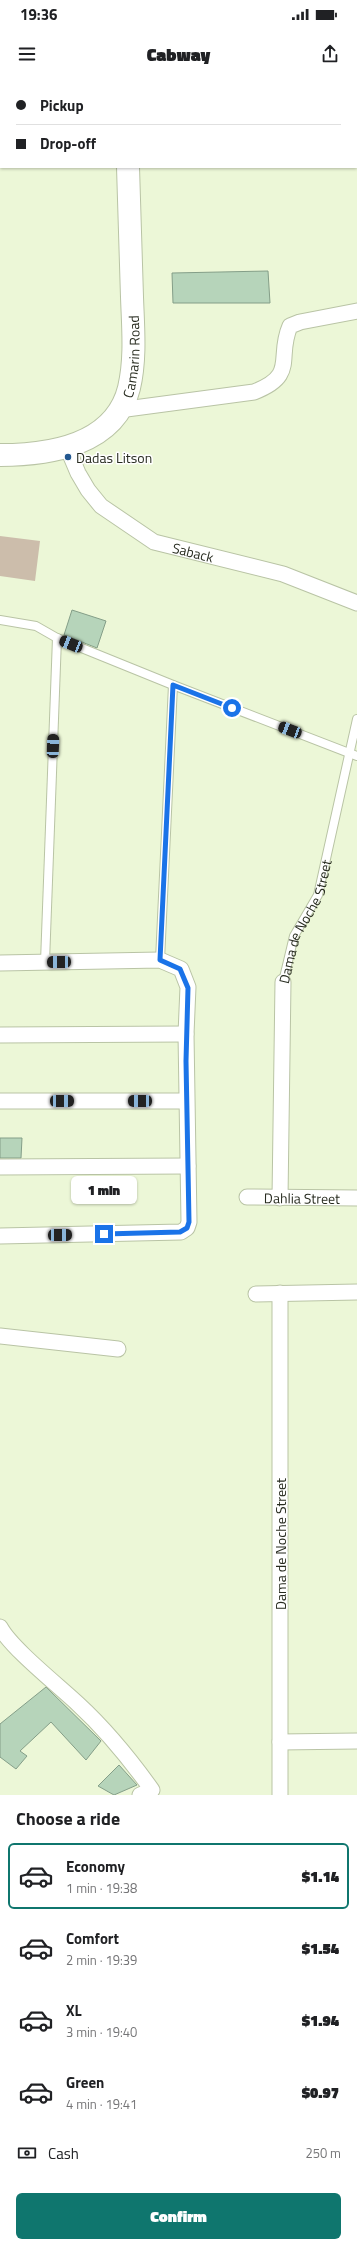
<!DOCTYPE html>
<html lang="en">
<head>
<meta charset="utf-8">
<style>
  body { margin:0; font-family:"Titillium Web",sans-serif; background:#f2f2f2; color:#202124; height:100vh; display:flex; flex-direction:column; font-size:15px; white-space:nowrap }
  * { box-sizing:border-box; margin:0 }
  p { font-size:13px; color:#757577 }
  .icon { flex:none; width:22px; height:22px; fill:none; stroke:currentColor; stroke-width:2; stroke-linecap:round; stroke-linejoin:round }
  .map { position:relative; height:1715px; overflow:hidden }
  .side { display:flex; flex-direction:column; background:#fff; flex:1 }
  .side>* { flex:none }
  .guide { position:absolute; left:0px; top:0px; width:357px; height:88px; box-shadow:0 1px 3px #0004; display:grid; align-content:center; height:88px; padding:0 16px; background:#fff }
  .end { position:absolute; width:18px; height:18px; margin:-9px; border:5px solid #1a73e8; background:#fff; box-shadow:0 0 0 2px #fff }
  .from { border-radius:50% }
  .bubble { position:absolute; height:28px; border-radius:6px; background:#fff; box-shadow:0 1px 3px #0004; font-size:13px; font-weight:800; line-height:28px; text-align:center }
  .car { position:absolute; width:12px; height:24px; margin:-12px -6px; border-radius:5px; box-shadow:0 0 3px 1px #0007; background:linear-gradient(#222 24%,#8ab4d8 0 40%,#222 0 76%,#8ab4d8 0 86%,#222 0) }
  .guide b { display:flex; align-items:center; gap:14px; height:38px; font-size:15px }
  .guide b+b { border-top:1px solid #e0e0e0 }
  .guide i { width:10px; height:10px; background:#202124 }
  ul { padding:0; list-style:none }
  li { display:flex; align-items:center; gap:12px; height:66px; margin:0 8px 6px; padding:0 8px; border:2px solid transparent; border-radius:6px }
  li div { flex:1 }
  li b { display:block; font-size:15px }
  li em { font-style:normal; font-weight:800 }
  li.selected { border-color:#0f766e }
  li>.icon { width:36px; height:36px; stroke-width:1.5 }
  h2 { padding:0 16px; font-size:18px; line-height:48px }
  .pay { display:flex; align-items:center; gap:10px; height:44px; padding:0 16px; font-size:15px }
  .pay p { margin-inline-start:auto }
  .action { display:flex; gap:8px; margin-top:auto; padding:8px 16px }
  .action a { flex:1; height:46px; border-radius:6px; background:#0f766e; color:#fff; font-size:16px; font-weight:800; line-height:46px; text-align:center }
  .status { display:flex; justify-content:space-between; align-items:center; height:28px; padding:0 20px; background:#fff; direction:ltr }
  .status svg { height:11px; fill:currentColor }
  header { display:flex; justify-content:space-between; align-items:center; height:52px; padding:0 16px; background:#fff; font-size:18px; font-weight:800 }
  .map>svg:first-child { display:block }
  .green { fill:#ccbdab }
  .building { fill:#b6d4ba; stroke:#849e88 }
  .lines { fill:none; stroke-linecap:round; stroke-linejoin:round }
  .lane-casing { stroke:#b9c4a5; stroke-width:10 }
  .street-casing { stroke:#b9c4a5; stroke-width:17 }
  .secondary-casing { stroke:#b9c4a5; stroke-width:24 }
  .lane { stroke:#fff; stroke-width:8 }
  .street { stroke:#fff; stroke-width:15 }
  .secondary { stroke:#fff; stroke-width:22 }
  .route { stroke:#1a73e8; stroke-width:5 }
  .poi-dot { fill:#235890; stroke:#fff; stroke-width:1.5 }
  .labels { text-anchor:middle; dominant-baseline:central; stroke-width:3; stroke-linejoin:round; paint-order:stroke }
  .street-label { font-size:14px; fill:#272b1f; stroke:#fff }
  .poi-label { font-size:14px; fill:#272b1f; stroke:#fff; text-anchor:start }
</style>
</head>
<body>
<div class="status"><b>19:36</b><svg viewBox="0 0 49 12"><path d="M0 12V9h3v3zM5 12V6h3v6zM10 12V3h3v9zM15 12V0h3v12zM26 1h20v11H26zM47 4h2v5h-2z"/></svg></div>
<header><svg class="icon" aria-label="menu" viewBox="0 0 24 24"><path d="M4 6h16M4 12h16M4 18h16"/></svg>Cabway<svg class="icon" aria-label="share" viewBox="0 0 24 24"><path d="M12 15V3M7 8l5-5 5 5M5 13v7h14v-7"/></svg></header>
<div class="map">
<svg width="357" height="1715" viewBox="0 0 357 1715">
  <rect width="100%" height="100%" fill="#ecf7d7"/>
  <path class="green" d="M0,456L40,461L35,501L0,496Z"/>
  <path class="building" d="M268,191L270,223H173L172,193Z
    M72,530L106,541L97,568L64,555Z
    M0,1058H22L21,1078H0Z
    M46,1607L101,1661L86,1680L51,1642L20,1671L27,1676L16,1689L0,1677V1644Z
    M119,1685L137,1705L114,1715L98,1706Z"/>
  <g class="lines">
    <g class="lane-casing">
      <g id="lane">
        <path d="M0,540L36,546L57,558L173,605L357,676"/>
        <path d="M160,880L173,605"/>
        <path d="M45,882L57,558"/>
        <path id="s1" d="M283,902L294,856L318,815L357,639"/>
      </g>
    </g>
    <g class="street-casing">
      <g id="street">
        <path d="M119,330L254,312C298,295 276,278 290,246L300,242L357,231"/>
        <path id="s2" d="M67,367L78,393L88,410L101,426L154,462L283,494L357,523"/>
        <path d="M0,883L160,880L181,889L188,907L186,954L189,1142L187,1148L181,1152L0,1156"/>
        <path d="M0,955L186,954"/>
        <path d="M0,1021H186"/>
        <path d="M0,1087L188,1086"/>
        <path id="s3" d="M247,1117L357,1118"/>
        <path d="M280,1118L283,902"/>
        <path d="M280,1213V1715"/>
        <path d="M256,1214L357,1212"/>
        <path d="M0,1256L118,1269"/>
        <path d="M0,1547C11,1568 59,1606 78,1624C104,1648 132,1682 152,1710L140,1715"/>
        <path d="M280,1662L357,1661"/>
      </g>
    </g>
    <g class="secondary-casing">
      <g id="secondary">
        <path d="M126,0V1"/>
        <path id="s4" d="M0,375C49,375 115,365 129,308C136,278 133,247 132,217C131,174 129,130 128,87"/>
      </g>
    </g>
    <use href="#lane" class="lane"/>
    <use href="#street" class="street"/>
    <use href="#secondary" class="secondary"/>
  </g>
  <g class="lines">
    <path class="route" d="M104,1154L180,1152L187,1148L189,1142L186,981L188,908L180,889L160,880L173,605L232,628"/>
  </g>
  <circle class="poi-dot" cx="68" cy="377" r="4"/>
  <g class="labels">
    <g class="street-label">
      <text stroke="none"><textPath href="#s4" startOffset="189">Camarin Road</textPath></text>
      <text stroke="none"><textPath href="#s2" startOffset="173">Saback</textPath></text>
      <text stroke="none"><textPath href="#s1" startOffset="65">Dama de Noche Street</textPath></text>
      <text stroke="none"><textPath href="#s3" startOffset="55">Dahlia Street</textPath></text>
      <text transform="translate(280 1464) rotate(-90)">Dama de Noche Street</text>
    </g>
    <g class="poi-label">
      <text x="76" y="377">Dadas Litson</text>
    </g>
  </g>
</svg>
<i class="end from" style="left:232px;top:628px"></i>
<i class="end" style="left:104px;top:1154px"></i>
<div class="bubble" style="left:71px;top:1096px;width:66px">1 min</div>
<i class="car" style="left:71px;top:564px;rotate:292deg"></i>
<i class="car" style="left:290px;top:650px;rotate:291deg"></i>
<i class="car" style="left:53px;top:666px;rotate:2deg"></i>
<i class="car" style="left:59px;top:882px;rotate:269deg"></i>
<i class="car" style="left:62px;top:1021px;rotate:90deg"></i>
<i class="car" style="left:140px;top:1021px;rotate:270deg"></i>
<i class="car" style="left:60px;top:1155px;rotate:89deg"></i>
<div class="guide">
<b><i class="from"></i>Pickup</b>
<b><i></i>Drop-off</b>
</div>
</div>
<section class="side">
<h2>Choose a ride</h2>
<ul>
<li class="selected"><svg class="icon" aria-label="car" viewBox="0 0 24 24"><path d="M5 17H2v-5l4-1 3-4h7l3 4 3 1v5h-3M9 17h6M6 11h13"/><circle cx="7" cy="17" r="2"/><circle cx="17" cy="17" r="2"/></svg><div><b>Economy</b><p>1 min · 19:38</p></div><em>$1.14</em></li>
<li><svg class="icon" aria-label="car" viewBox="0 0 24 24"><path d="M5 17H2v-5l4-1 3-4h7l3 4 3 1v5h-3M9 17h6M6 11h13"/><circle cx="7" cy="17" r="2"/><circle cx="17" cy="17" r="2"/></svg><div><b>Comfort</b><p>2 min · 19:39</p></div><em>$1.54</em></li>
<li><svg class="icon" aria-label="car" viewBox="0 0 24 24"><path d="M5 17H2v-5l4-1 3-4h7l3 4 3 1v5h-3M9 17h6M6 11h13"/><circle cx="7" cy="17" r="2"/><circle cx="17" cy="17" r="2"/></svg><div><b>XL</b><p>3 min · 19:40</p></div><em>$1.94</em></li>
<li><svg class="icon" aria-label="car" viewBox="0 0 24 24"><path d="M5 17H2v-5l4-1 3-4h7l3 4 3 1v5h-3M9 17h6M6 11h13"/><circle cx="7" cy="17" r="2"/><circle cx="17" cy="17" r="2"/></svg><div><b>Green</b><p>4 min · 19:41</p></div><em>$0.97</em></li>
</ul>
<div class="pay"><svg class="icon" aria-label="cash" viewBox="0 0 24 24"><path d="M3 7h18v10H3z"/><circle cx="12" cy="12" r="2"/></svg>Cash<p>250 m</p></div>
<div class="action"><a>Confirm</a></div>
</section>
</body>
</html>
